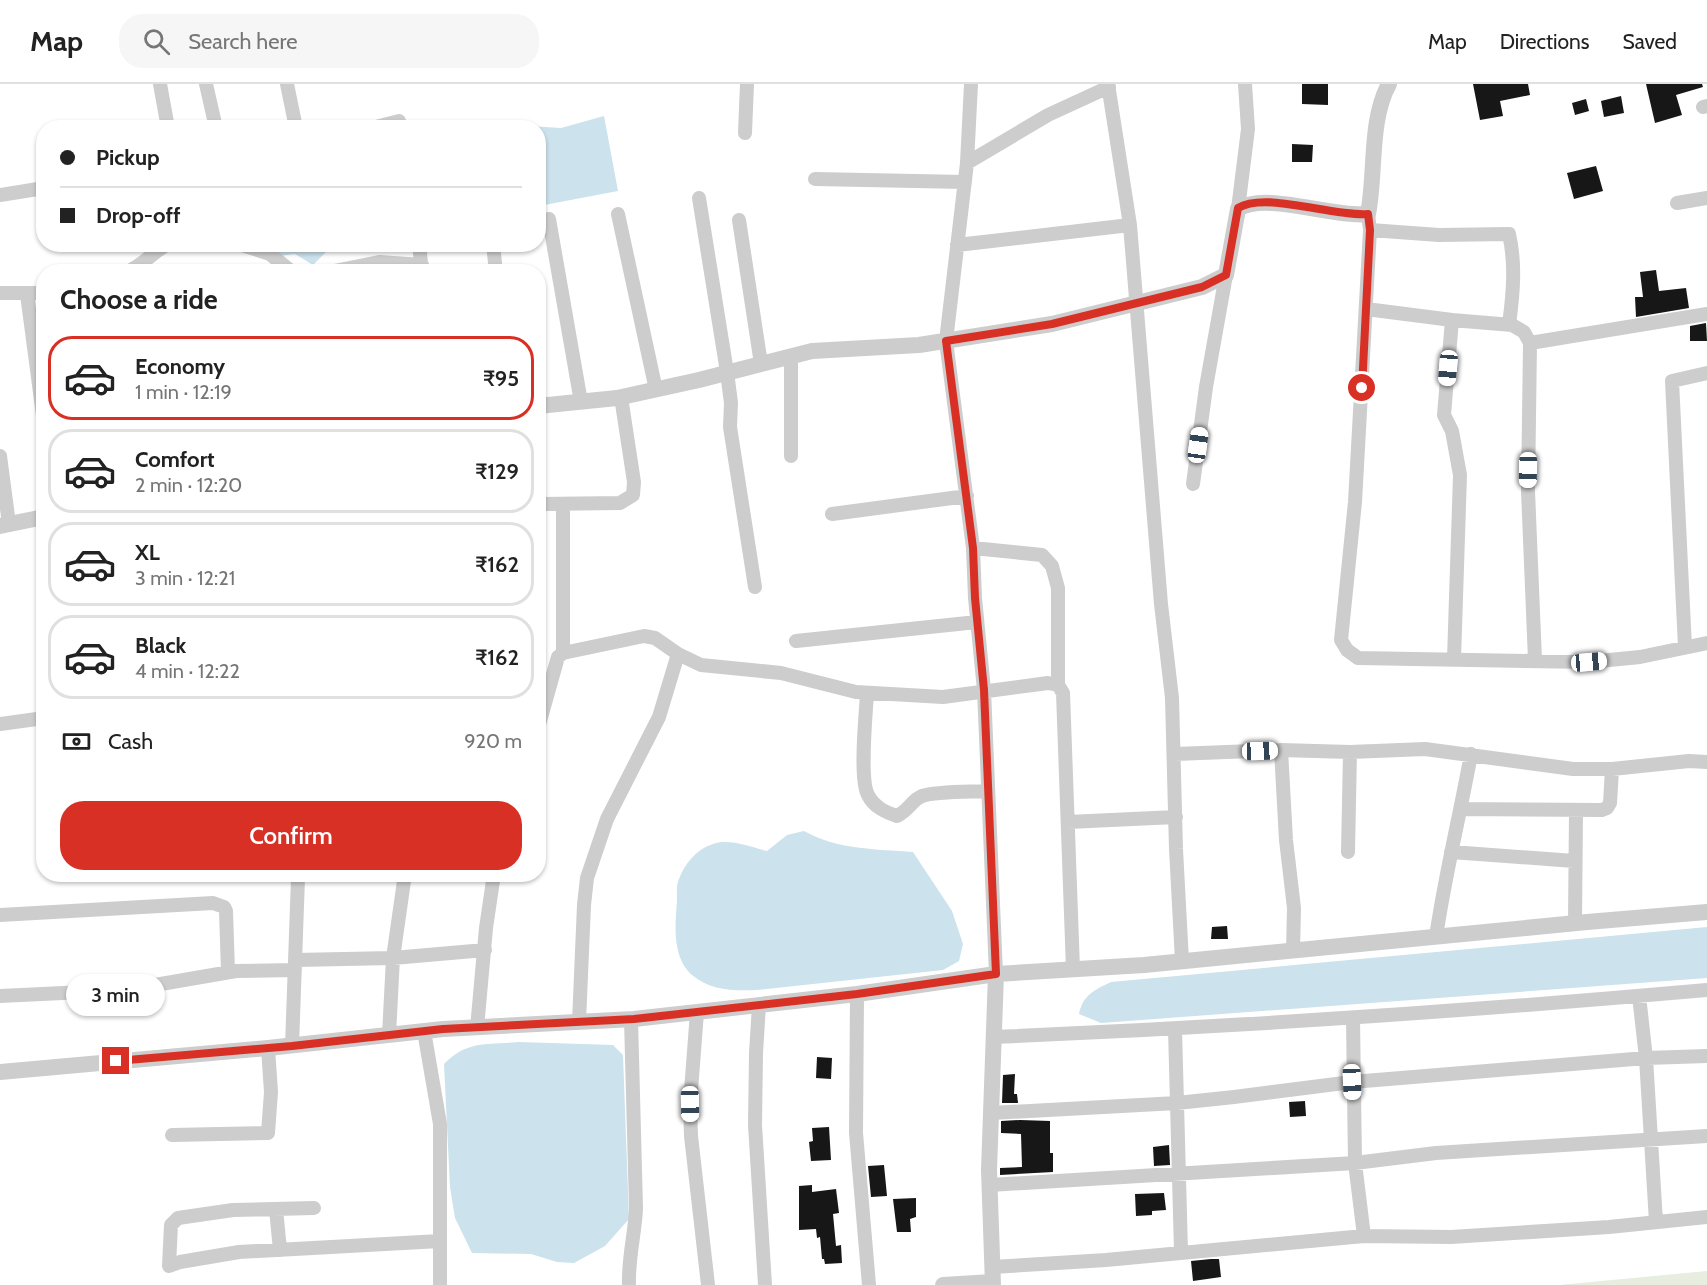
<!DOCTYPE html>
<html lang="en">
<head>
<meta charset="utf-8">
<style>
  body { margin:0; font-family:Cabin,sans-serif; background:#f6f6f6; color:#222; height:100vh; display:flex; flex-direction:column; font-size:22px; white-space:nowrap }
  * { box-sizing:border-box; margin:0 }
  p { font-size:20px; color:#767676 }
  .icon { flex:none; width:33px; height:33px; fill:none; stroke:currentColor; stroke-width:2; stroke-linecap:round; stroke-linejoin:round }
  .map { position:relative; flex:1; overflow:hidden }
  .panel { position:absolute; left:36px; top:180px; width:510px; height:618px; display:flex; flex-direction:column; background:#fff; border-radius:24px; box-shadow:0 2px 4px #0004 }
  .panel>* { flex:none }
  .hud { position:absolute; left:36px; top:36px; width:510px; height:132px; border-radius:24px; box-shadow:0 2px 4px #0004; display:grid; align-content:center; height:132px; padding:0 24px; background:#fff }
  .end { position:absolute; width:27px; height:27px; margin:-14px; border:8px solid #d93025; background:#fff; box-shadow:0 0 0 3px #fff }
  .from { border-radius:50% }
  .bubble { position:absolute; height:42px; border-radius:21px; background:#fff; box-shadow:0 2px 4px #0004; font-size:20px; font-weight:600; line-height:42px; text-align:center }
  .car { position:absolute; width:18px; height:36px; margin:-18px -9px; border-radius:8px; box-shadow:0 0 4px 2px #0007; background:linear-gradient(#fff 24%,#345 0 40%,#fff 0 76%,#345 0 86%,#fff 0) }
  .hud b { display:flex; align-items:center; gap:21px; height:57px; font-size:22px }
  .hud b+b { border-top:2px solid #e0e0e0 }
  .hud i { width:15px; height:15px; background:#222 }
  ul { padding:0; list-style:none }
  li { display:flex; align-items:center; gap:18px; height:84px; margin:0 12px 9px; padding:0 12px; border:3px solid #e0e0e0; border-radius:24px }
  li div { flex:1 }
  li b { display:block; font-size:22px }
  li em { font-style:normal; font-weight:600 }
  li.selected { border-color:#d93025 }
  li>.icon { width:54px; height:54px; stroke-width:1.5 }
  h2 { padding:0 24px; font-size:27px; line-height:72px }
  .pay { display:flex; align-items:center; gap:15px; height:66px; padding:0 24px; font-size:22px }
  .pay p { margin-inline-start:auto }
  .button { display:flex; gap:12px; margin-top:auto; padding:12px 24px }
  .button a { flex:1; height:69px; border-radius:24px; background:#d93025; color:#fff; font-size:24px; font-weight:600; line-height:69px; text-align:center }
  header { display:flex; align-items:center; gap:36px; box-sizing:border-box; height:84px; padding:0 30px; background:#fff; border-bottom:2px solid #e0e0e0 }
  header strong { font-size:28px }
  nav { display:flex; gap:33px; margin-inline-start:auto; font-size:21px }
  .search { width:420px; height:54px; background:#f6f6f6; display:flex; align-items:center; gap:15px; box-sizing:border-box; padding:0 21px; border-radius:24px; color:#767676; font-size:22px }
  .map>svg:first-child { display:block }
  .green { fill:#e7eddf }
  .water { fill:#cce2ec }
  .building { fill:#171717 }
  .lines { fill:none; stroke-linecap:round; stroke-linejoin:round }
  .minor { stroke:#cdcdcd; stroke-width:14 }
  .tertiary { stroke:#cdcdcd; stroke-width:16 }
  .route { stroke:#d93025; stroke-width:8 }
</style>
</head>
<body>
<header>
<strong>Map</strong>
<div class="search"><svg class="icon" aria-label="search" viewBox="0 0 24 24"><circle cx="10" cy="10" r="6"/><path d="M15 15l6 6"/></svg>Search here</div>
<nav><a>Map</a><a>Directions</a><a>Saved</a></nav>
</header>
<div class="map">
<svg width="1707" height="1201" viewBox="0 0 1707 1201">
  <rect width="100%" height="100%" fill="#fff"/>
  <path class="green" d="M1707,1187V1201H1559Z"/>
  <path class="water" d="M604,32L618,107L539,122L538,44L487,43L498,40L561,44Z
    M277,161H325L327,167L313,181L295,170L279,172Z
    M804,747C838,766 876,765 913,768L952,827L963,860L959,877L943,886L757,906C734,907 711,907 692,891C672,873 675,842 677,817C677,810 676,801 679,795C685,779 697,765 713,760C729,754 751,763 767,767L787,751Z
    M1707,843V894L1101,939L1079,930C1083,911 1094,906 1111,898Z
    M518,958L613,961L623,971L629,1135L605,1162L574,1179L557,1178L531,1170L472,1169L455,1134L450,1103L444,980C467,956 487,961 518,958Z"/>
  <path class="building" d="M1302,0H1328V21L1302,20Z
    M1473,0H1528L1530,11L1500,17L1503,32L1480,36Z
    M1646,0H1702L1703,3L1676,11L1682,31L1655,39Z
    M1621,12L1624,29L1604,33L1601,17Z
    M1586,15L1589,27L1575,31L1572,19Z
    M1292,60L1313,61L1312,78H1292Z
    M1596,82L1603,107L1574,115L1567,89Z
    M1656,186L1659,207L1686,204L1689,224L1636,233L1635,213H1643L1640,188Z
    M1706,239L1707,257H1690V242Z
    M1227,842L1228,855H1211L1212,843Z
    M817,973L832,974L831,995L816,994Z
    M1015,990L1014,1010H1017L1018,1019H1002L1003,991Z
    M1305,1017L1306,1032L1290,1033L1289,1018Z
    M1020,1036L1050,1037V1069H1053V1088L1000,1091V1084L1022,1083L1021,1050L1001,1049V1037Z
    M829,1043L831,1076L811,1077L809,1058L813,1057L812,1044Z
    M1169,1061L1170,1081L1154,1082L1153,1063Z
    M884,1081L887,1112L871,1113L868,1082Z
    M812,1101V1108L836,1105L839,1129L833,1130L836,1162L841,1161L842,1179L825,1180L824,1175H822L820,1153L817,1154L816,1145L799,1146V1102Z
    M1164,1109L1166,1126L1152,1127V1131L1136,1132L1135,1110Z
    M916,1114V1133L910,1135L911,1148H897L893,1115Z
    M1211,1175H1219L1221,1193L1193,1197L1191,1177Z"/>
  <g class="lines">
    <path class="minor" d="M160,0L168,44
      M206,0L216,44
      M287,0L296,44
      M971,0L967,79L946,257L973,464L975,514L984,606L996,890
      M1108,0L1130,141L1161,520L1172,614L1176,765L1182,877
      M1703,23L1707,22
      M372,44L399,37L400,44
      M745,49L747,0
      M967,79L1048,31L1109,3
      M815,95L965,98
      M0,111L44,104
      M699,114L727,288L731,319L730,343L755,503
      M1677,119L1707,114
      M1238,125L1248,45L1245,0
      M618,130L656,306
      M1368,130L1370,146L1355,418L1341,556L1347,566L1358,574L1589,578L1640,573L1707,559
      M549,135L581,318
      M739,136L761,280
      M1370,146L1439,151L1509,150C1516,181 1513,210 1509,241
      M239,160L270,170L292,188
      M419,160L422,188
      M493,160L496,188
      M957,161L1130,141
      M127,188C143,181 153,168 168,160
      M329,188L379,178L422,181
      M0,209H44
      M27,210L44,339
      M1366,225L1452,236L1444,331L1452,347L1460,391L1454,575
      M1452,236L1512,241L1524,248L1530,259L1528,407L1535,576
      M1530,259L1707,230
      M791,272V372
      M0,372L9,440
      M1193,400L1206,303L1226,191
      M538,418L541,420L620,419L633,411L634,398L621,313
      M563,420V569
      M832,430L967,412
      M973,464L1042,471L1052,482L1058,504V601
      M796,557L977,538
      M1685,563L1672,297L1707,289
      M867,609C866,630 859,695 868,711C874,723 885,728 897,732C909,726 912,716 922,712C937,707 972,708 988,707
      M0,640L44,634
      M538,644L556,580L558,573L563,569L644,552L655,554L678,570L701,581L781,589L856,608L943,613L1048,599L1058,601L1063,609L1073,885
      M1281,666L1286,756L1294,824L1293,867
      M1175,670L1281,666L1350,668L1425,665L1573,685H1612L1689,677L1707,678
      M1461,725L1602,726L1607,724L1610,719L1612,685
      M1068,738L1176,733
      M1348,768L1350,668
      M1451,768L1574,777
      M0,831L213,819L224,823L226,827L228,888
      M1575,839L1576,727
      M1436,853C1445,791 1460,731 1471,670
      M295,876L393,874L485,866
      M857,910L856,1049L869,1201
      M0,912L126,906L236,887L295,886
      M1639,912L1646,974L1656,1138
      M759,921L756,969L755,1041L765,1201
      M697,928L690,1020L691,1052L708,1201
      M1353,934L1355,1079L1364,1152
      M579,938L584,821L587,794L607,735L659,633L678,570
      M477,944L486,844L494,790
      M1175,945L1181,1168
      M424,947L440,1040V1201
      M389,951L393,874L405,790
      M994,953C1232,943 1470,927 1707,906
      M292,962L298,794
      M991,1029L1177,1019L1234,1013L1352,998L1646,974L1707,972
      M172,1051L268,1049L271,1008L268,964
      M990,1101L1355,1079L1436,1069L1707,1052
      M314,1124L233,1126L178,1134L171,1141L169,1182L180,1178L239,1168L440,1157
      M276,1125L280,1166
      M992,1183L1106,1176L1364,1152L1451,1153L1609,1143L1707,1133
      M629,1201C628,1174 635,1150 636,1124L631,935"/>
    <path class="tertiary" d="M538,322L617,314L699,296L812,267L919,261L1052,240L1202,203L1226,191L1238,125C1266,107 1333,134 1368,130C1376,90 1369,36 1389,0
      M0,442L44,433
      M996,890L1144,881L1587,838L1707,828
      M0,988L268,964L443,945L634,935L857,910L996,890L989,1086L993,1201
      M943,1201L992,1198"/>
  </g>
  <g class="lines">
    <path class="route" d="M116,977L292,962L443,945L634,935L857,910L996,890L984,606L975,514L973,464L946,257L1052,240L1202,203L1226,191L1238,124C1266,107 1333,133 1368,130L1370,146L1362,304"/>
  </g>
</svg>
<i class="end from" style="left:1362px;top:304px"></i>
<i class="end" style="left:116px;top:977px"></i>
<div class="bubble" style="left:66px;top:890px;width:99px">3 min</div>
<i class="car" style="left:1448px;top:284px;rotate:185deg"></i>
<i class="car" style="left:1198px;top:361px;rotate:8deg"></i>
<i class="car" style="left:1528px;top:386px;rotate:181deg"></i>
<i class="car" style="left:1589px;top:578px;rotate:85deg"></i>
<i class="car" style="left:1260px;top:667px;rotate:88deg"></i>
<i class="car" style="left:1352px;top:998px;rotate:178deg"></i>
<i class="car" style="left:690px;top:1020px;rotate:179deg"></i>
<div class="hud">
<b><i class="from"></i>Pickup</b>
<b><i></i>Drop-off</b>
</div>
<section class="panel">
<h2>Choose a ride</h2>
<ul>
<li class="selected"><svg class="icon" aria-label="car" viewBox="0 0 24 24"><path d="M5 17H2v-5l4-1 3-4h7l3 4 3 1v5h-3M9 17h6M6 11h13"/><circle cx="7" cy="17" r="2"/><circle cx="17" cy="17" r="2"/></svg><div><b>Economy</b><p>1 min · 12:19</p></div><em>₹95</em></li>
<li><svg class="icon" aria-label="car" viewBox="0 0 24 24"><path d="M5 17H2v-5l4-1 3-4h7l3 4 3 1v5h-3M9 17h6M6 11h13"/><circle cx="7" cy="17" r="2"/><circle cx="17" cy="17" r="2"/></svg><div><b>Comfort</b><p>2 min · 12:20</p></div><em>₹129</em></li>
<li><svg class="icon" aria-label="car" viewBox="0 0 24 24"><path d="M5 17H2v-5l4-1 3-4h7l3 4 3 1v5h-3M9 17h6M6 11h13"/><circle cx="7" cy="17" r="2"/><circle cx="17" cy="17" r="2"/></svg><div><b>XL</b><p>3 min · 12:21</p></div><em>₹162</em></li>
<li><svg class="icon" aria-label="car" viewBox="0 0 24 24"><path d="M5 17H2v-5l4-1 3-4h7l3 4 3 1v5h-3M9 17h6M6 11h13"/><circle cx="7" cy="17" r="2"/><circle cx="17" cy="17" r="2"/></svg><div><b>Black</b><p>4 min · 12:22</p></div><em>₹162</em></li>
</ul>
<div class="pay"><svg class="icon" aria-label="cash" viewBox="0 0 24 24"><path d="M3 7h18v10H3z"/><circle cx="12" cy="12" r="2"/></svg>Cash<p>920 m</p></div>
<div class="button"><a>Confirm</a></div>
</section>
</div>
</body>
</html>
